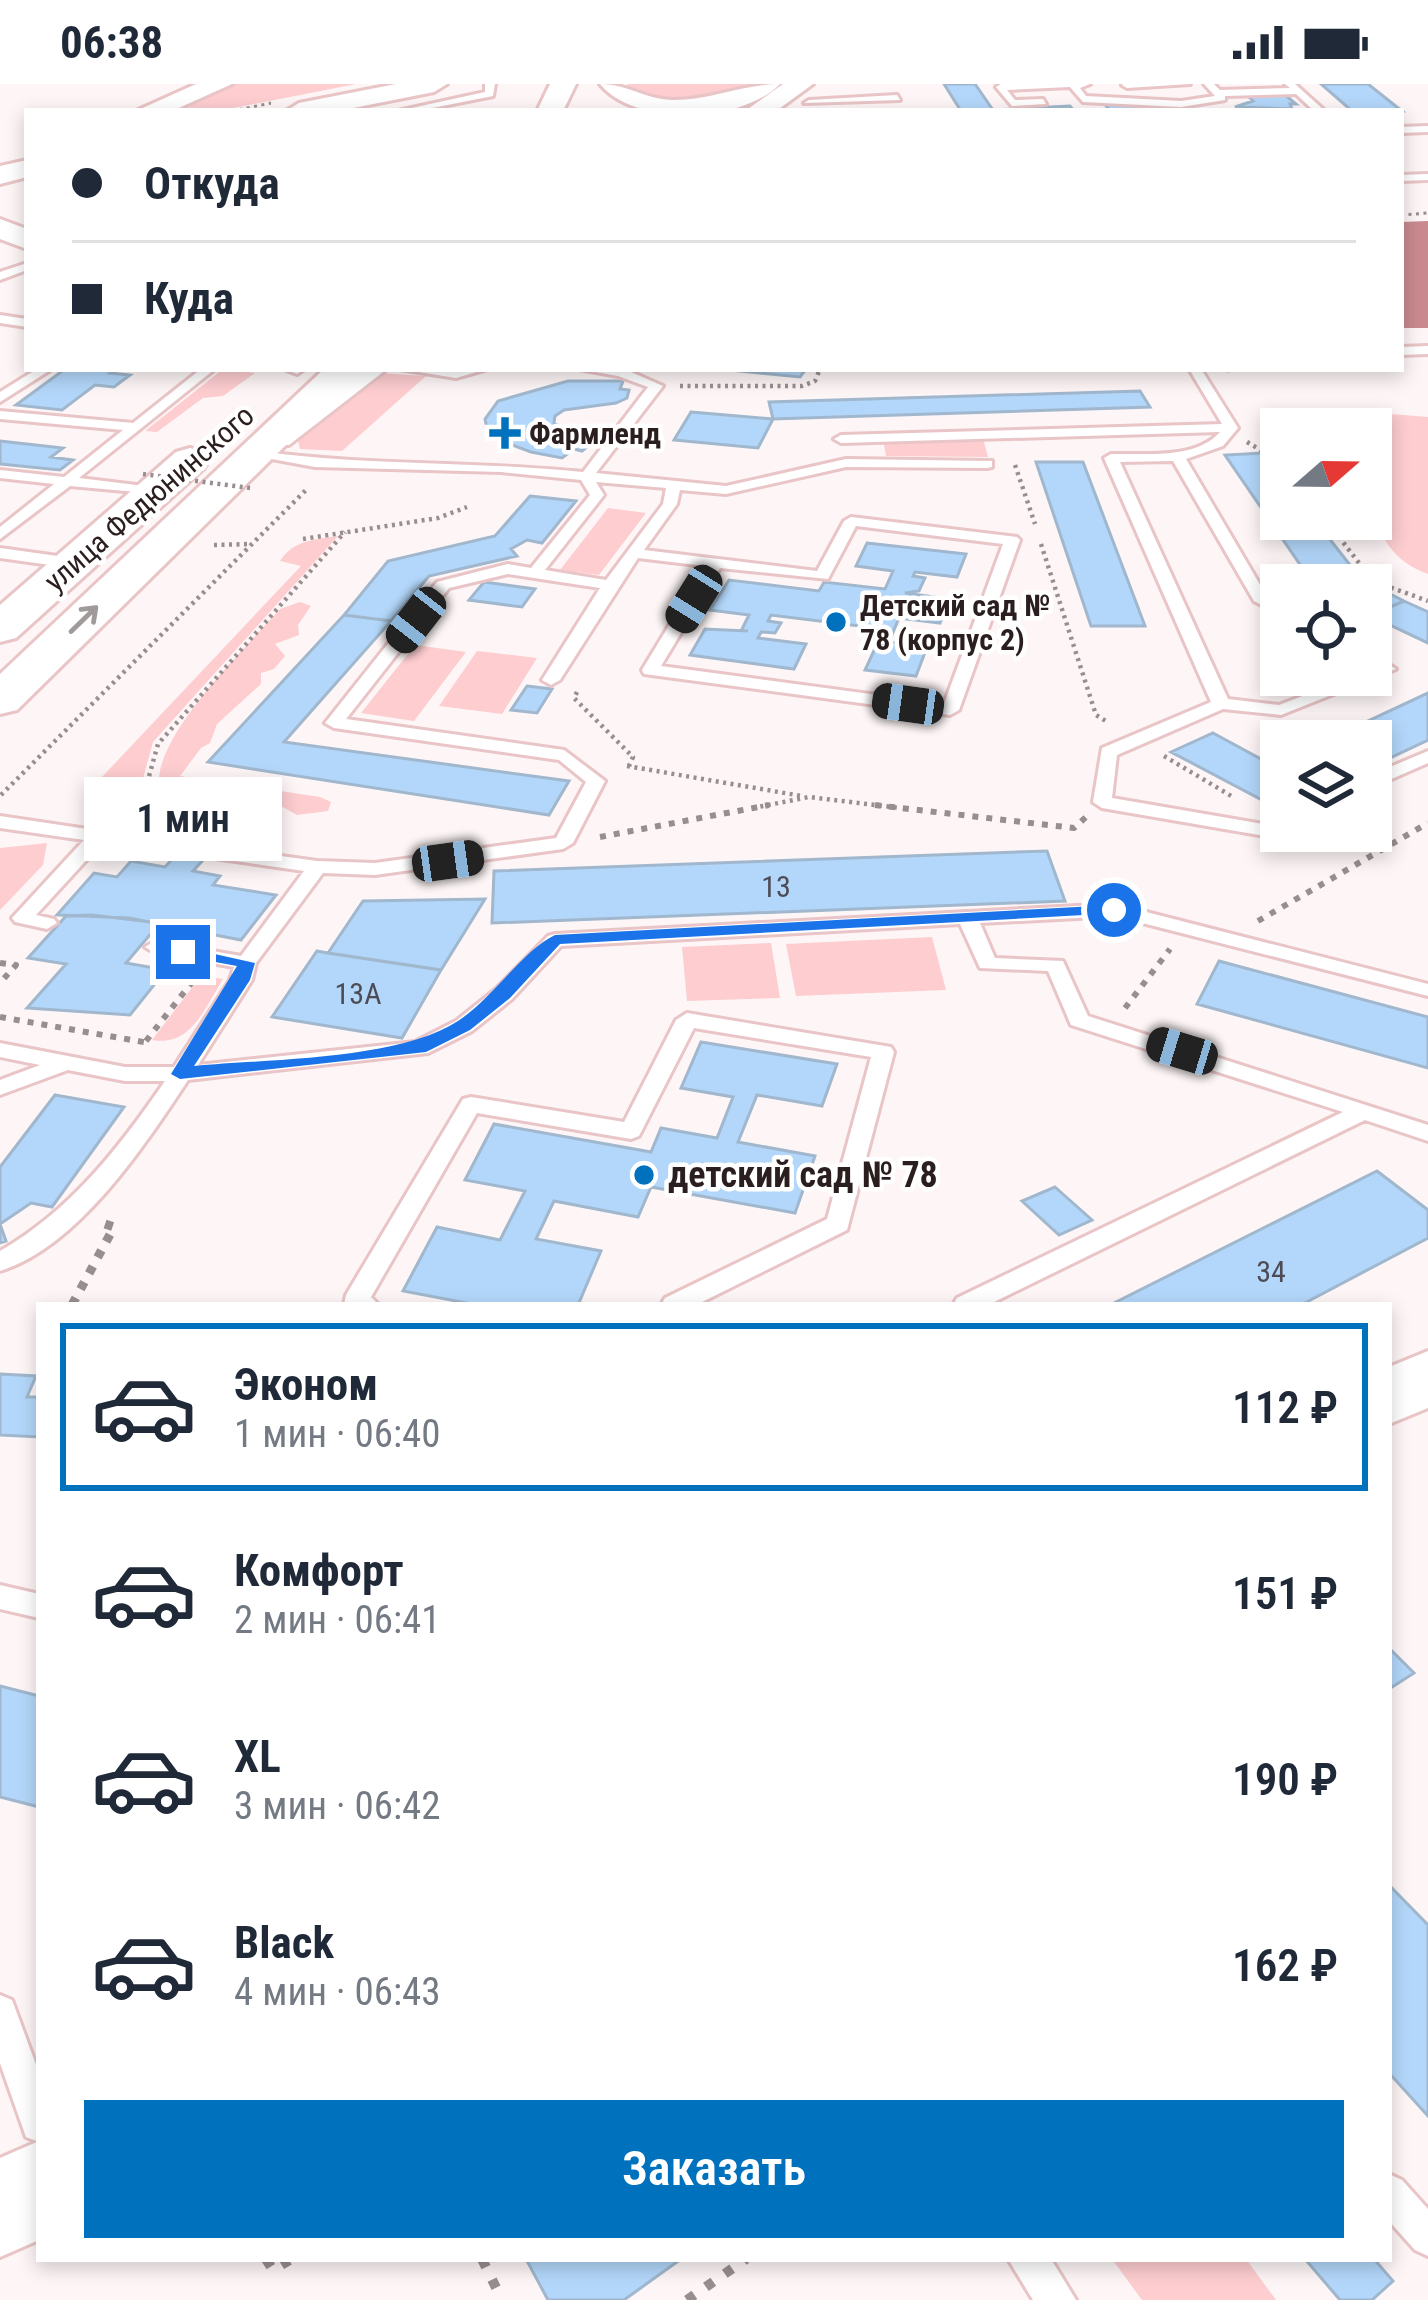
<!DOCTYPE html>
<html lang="ru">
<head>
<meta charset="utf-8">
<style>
  body { margin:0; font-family:"Roboto Condensed",sans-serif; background:#f6f6f7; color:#1f2937; height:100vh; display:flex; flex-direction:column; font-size:45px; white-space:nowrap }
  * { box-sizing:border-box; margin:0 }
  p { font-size:39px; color:#747a83 }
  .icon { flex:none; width:66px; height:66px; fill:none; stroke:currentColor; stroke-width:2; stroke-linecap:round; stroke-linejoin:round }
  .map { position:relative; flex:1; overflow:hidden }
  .side { position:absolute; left:36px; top:1218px; width:1356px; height:960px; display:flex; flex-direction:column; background:#fff; border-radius:0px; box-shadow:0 6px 18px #0003 }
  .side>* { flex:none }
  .guide { position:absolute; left:24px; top:24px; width:1380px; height:264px; border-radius:0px; box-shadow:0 6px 18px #0003; display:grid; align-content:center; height:264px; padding:0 48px; background:#fff }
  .needle { width:78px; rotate:70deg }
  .fabs { position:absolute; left:1260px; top:324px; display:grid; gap:24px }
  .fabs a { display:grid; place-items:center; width:132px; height:132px; border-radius:0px; background:#fff; box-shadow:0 6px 18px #0003; font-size:60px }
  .end { position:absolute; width:54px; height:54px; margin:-27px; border:15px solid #1a73e8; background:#fff; box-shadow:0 0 0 6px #fff }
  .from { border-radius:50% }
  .bubble { position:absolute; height:84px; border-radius:0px; background:#fff; box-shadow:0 6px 18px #0003; font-size:39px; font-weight:600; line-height:84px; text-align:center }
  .car { position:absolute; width:36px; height:72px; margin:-36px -18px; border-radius:15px; box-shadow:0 0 9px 3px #0007; background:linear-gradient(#222 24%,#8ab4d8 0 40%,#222 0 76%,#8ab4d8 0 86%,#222 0) }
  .guide b { display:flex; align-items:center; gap:42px; height:114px; font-size:45px }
  .guide b+b { border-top:3px solid #e0e1e3 }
  .guide i { width:30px; height:30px; background:#1f2937 }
  ul { padding:21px 0 0; list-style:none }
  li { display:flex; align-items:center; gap:36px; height:168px; margin:0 24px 18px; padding:0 24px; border:6px solid transparent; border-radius:0px }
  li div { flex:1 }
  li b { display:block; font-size:45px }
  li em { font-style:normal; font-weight:600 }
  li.on { border-color:#0072bd }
  li>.icon { width:108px; height:108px; stroke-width:1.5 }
  .button { display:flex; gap:24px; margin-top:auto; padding:24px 48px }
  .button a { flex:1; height:138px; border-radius:0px; background:#0072bd; color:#fff; font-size:48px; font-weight:600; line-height:138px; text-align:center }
  .status { display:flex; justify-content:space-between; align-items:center; height:84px; padding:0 60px; background:#fff; direction:ltr }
  .status svg { height:33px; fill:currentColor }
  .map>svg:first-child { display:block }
  .green { fill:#fdcdd0 }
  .water { fill:#c98a8f }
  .building { fill:#b3d7fa; stroke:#a0b7cd; stroke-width:3 }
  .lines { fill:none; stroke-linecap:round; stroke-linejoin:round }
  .service-casing { stroke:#e9c5c7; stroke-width:6 }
  .tertiary-casing { stroke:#e9c5c7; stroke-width:6 }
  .primary-casing { stroke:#e9c5c7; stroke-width:6 }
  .trunk-casing { stroke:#e9c5c7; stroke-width:6 }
  .path-far4 { stroke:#998e8f; stroke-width:3; stroke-dasharray:3 4.5; stroke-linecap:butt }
  .path-far3 { stroke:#998e8f; stroke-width:4.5; stroke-dasharray:3 4.5; stroke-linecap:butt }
  .path-far2 { stroke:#998e8f; stroke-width:6; stroke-dasharray:6 8; stroke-linecap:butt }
  .path-far1 { stroke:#998e8f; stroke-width:9; stroke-dasharray:8 10; stroke-linecap:butt }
  .path { stroke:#998e8f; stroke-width:10; stroke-dasharray:9 14; stroke-linecap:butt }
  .service { fill:#fff; fill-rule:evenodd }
  .tertiary { fill:#fff; fill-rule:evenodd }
  .primary { fill:#fff; fill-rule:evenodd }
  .trunk { fill:#fff; fill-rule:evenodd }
  .path-bridge { stroke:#998e8f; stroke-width:4.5; stroke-dasharray:3 4.5; stroke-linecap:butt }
  .oneway { stroke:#a09a9a }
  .route { fill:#1a73e8 }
  .poi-dot { fill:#0072bd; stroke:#fff; stroke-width:4.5 }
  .labels { text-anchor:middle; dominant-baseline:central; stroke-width:9; stroke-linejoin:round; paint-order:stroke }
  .far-poi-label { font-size:30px; font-weight:bold; fill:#2b1e1f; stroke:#fff; text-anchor:start }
  .far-street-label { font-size:30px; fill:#2b1e1f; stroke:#fff }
  .number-label { font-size:30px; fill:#4d4c56 }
  .poi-label { font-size:36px; font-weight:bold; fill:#2b1e1f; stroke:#fff; text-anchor:start }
</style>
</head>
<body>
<div class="status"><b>06:38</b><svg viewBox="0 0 49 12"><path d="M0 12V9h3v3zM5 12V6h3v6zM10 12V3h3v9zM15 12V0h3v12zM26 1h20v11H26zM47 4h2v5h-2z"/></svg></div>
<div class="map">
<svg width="1428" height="2216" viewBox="0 0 1428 2216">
  <rect width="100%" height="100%" fill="#fef6f6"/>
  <path class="green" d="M227,0H356L218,27H159Z
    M627,0H758C718,21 670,22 628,7Z
    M223,285L255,289L223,312L203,314L157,348L145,347Z
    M376,289L426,292L342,367L300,365L298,357Z
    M1353,327L1428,333V490C1363,467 1371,401 1371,345H1310L1327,332Z
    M983,354L988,373L886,372L883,356Z
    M608,424L646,429L599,491L560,486Z
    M338,452L153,658L141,702L101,694L301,482L280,477C294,456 312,456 338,452Z
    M300,518L311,522L298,541L299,551L275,560L285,572L274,585L261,589V600L217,640L210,659L201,664L180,692L320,713L331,718L328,727L297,731L281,722L205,709L189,714L160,707C147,657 247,563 280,525Z
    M415,561L466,568L414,637L361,629Z
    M477,567L537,574L502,630L439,622Z
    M47,759L43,781L0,826V764Z
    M932,853L946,906L796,912L786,860Z
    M771,859L780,914L687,917L682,863Z
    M201,892L223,895C204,925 191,963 152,956Z
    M1112,2175H1246L1276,2216H1142Z"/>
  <path class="water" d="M1428,137V244H1401V138Z"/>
  <path class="building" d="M944,0H975L993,26L1070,22L1074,27H961Z
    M1321,0H1368L1402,27H1352Z
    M1284,10L1296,20H1290L1292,25L1235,23L1253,17L1247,11Z
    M1104,19H1144L1185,24L1110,27Z
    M65,285H115L110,289L130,291L114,303L95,301L62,326L16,321Z
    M720,285H806L800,293Z
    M568,297H623L620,305L629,306L627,314L616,319L564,326L555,332L554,339L564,344L592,351L586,357L593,358L582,367L574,365L562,374L531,368L494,354L487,344L485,335L498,317Z
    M1140,307L1150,323L773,335L769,318Z
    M691,328L773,335L758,364L674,356Z
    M0,357L63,364L51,373L73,376L60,386L0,380Z
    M1263,369L1281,392V435H1314L1361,495L1404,517L1371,531V501H1314L1225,371Z
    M1036,378H1083L1145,542H1091Z
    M530,412L576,417L542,459L527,456L511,465L517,472L429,492L391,537L344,531L388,477L495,452Z
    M867,459L966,470L957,493L915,488L913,492L925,494L919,507L905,509L949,515L940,539L899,534L889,558L927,563L916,592L865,586L884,545L771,531L768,537L781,539L775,549L761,548L758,554L806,560L794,585L690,571L705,545L748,547H741L749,531L710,526L729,496L819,507L824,498L885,505L893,487L856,482Z
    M484,498L535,505L522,523L469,516Z
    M1404,517L1428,528V559L1371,532Z
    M344,531L391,537L284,658L569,697L549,731L208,678Z
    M527,602L552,605L537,629L511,626Z
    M1428,609V656L1371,683V657H1325Z
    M1213,649L1272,681L1281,677V726L1171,668Z
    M1047,767L1065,817L492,839L494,787Z
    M177,770L204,775L193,787L220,792L213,801L276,811L241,856L129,834L57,831L94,789L117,793L131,777L165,783Z
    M485,815L441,886L328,869L363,817Z
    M91,831L160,839L126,879L166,886L130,931L27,924L66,880L28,874L66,832Z
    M317,867L328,869L441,886L402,954L272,933Z
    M1219,877L1428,933V984L1197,920Z
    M701,958L837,980L822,1022L757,1011L738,1058L815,1072L795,1129L651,1103L638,1133L554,1117L536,1155L601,1167L578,1221H477L403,1207L437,1143L500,1156L525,1107L465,1096L494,1040L651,1068L661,1044L717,1054L733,1013L681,1004Z
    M55,1011L124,1023L52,1123L31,1119L0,1140L6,1157L0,1159V1083Z
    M1377,1087L1428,1126V1154L1301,1221H1110Z
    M1055,1103L1092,1136L1059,1151L1022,1117Z
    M0,1290L36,1292L27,1313H39V1353L0,1351Z
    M1389,1564L1414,1589L1389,1605Z
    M0,1602L39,1612V1723L0,1713Z
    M1389,1801L1428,1841V2032L1389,1989Z
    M526,2175H681L624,2216H548Z
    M1305,2175H1374L1393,2197L1372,2216H1340Z"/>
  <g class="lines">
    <g class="service-casing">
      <path id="service" d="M485,0H495L493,12L417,27H398L485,8Z
        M1001,0H1090L1080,4L1086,12L1181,17L1215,12L1204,0H1214L1220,6L1290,4L1285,0H1295L1325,27H1314L1296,10L1225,12V16L1181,23L1083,18L1070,3L1007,6L1015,16L1043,15L1046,20L1012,22L996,3Z
        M1190,0L1127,4L1122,1L1123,0Z
        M897,11L900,16L804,19L809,16Z
        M1428,42V48L1401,49V43Z
        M1428,90V96L1401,97V91Z
        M27,179V186L0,196V188Z
        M0,231L27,235V243L0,239Z
        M1428,262V270L1401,271V263Z
        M37,285H52L0,318V308Z
        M201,285H215L79,394L153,403L160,407L158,410L70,402L0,455V443L54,400L0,394V386L64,393L123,346L0,335V327L133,339Z
        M284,285H303V286L297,290Z
        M400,285H487L456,294Z
        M579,285H624L663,302L596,389L726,402L846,375L992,377V383L987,384L846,383L726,410L680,406L677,420L644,466L817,487L844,437L851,433L1017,453L1020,456L959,626L950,631L644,590L642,586L705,482L638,474L560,596L551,601L542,596L600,504L508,490L449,504L346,635L564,666L605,697L573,759L563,765L375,791L323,789L256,879L252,896L198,981L415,958L456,937L496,905L548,852L555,850L1115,820L1428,900V912L1115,832L980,839L995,874L1063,877L1088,932L1428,1041V1057L1365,1036L988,1221H953L957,1214L1343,1028L1071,941L1048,887L980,884L960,840L561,862L512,915L472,947L428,969L188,996C145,1061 78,1163 0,1187V1167C70,1127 120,1063 165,997H125L68,986L0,1011V996L40,981L0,973V959L125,983H174L230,896L234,883L155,869L145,863L155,857L241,872L304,787L103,758L36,831L54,835L57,839L47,845L15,838L12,834L84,756L0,744V732L94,746L101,743L110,748L317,777L375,779L556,754L586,698L559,676L334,644L325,639L437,498L508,480L531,484L590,411L581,396L501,388L315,383L250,371L257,367C365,382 474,377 583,388L648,303L618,292ZM596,398L666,404L663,420L606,496L545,486L604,411ZM856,442L1003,460L944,620L661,582L720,484L828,495Z
        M1189,285H1201L1238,344L1223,362L1186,375L1266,511L1281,519V531L1254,517L1173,377L1120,378L1228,615L1279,621L1357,591H1371V586L1388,580L1396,585L1281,631L1223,625L1117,671L1112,714L1263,740L1281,733V746L1265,752L1102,724L1093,718L1102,664L1211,618L1104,374L1111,370C1145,369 1195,376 1220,348L841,359L834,355L841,351L1222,340Z
        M0,464L72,474L80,479L72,484L0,474Z
        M1428,667V679L1371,704V691Z
        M687,929L891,963L894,968L847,1146L696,1221H661L665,1214L827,1135L871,973L694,944L639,1052L631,1055L477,1029L371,1213L379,1221H344L346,1211L463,1015L471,1013L624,1038L676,936Z
        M0,1501L39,1510V1534L0,1525Z
        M0,1911L12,1916L39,1989V2058L26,2053L0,1979Z
        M1389,2090L1402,2096L1428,2125V2172L1415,2166L1389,2137Z
        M1008,2175H1051L1076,2216H1033Z"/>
    </g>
    <g class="tertiary-casing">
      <path id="tertiary" d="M1428,1267V1324L1389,1340V1283Z
        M39,2057V2156L0,2173V2074Z"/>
    </g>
    <g class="primary-casing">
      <path id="primary" d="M783,0H813L776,27H745Z
        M346,285H387L289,361H263L257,353L263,345Z"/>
    </g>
    <g class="trunk-casing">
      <path id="trunk" d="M196,0H232L172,27H136Z
        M396,0H447L434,8L338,27H286L299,19Z
        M550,0H576L563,27H537Z
        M600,0C628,0 646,16 674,16C711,16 743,0 780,0C742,39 635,43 600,0Z
        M27,76V93L0,100V82Z
        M0,135L27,145V165L0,155Z
        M324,285H363L17,626L0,630V590Z
        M190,364L204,368L209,376L204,384L16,554L0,558V521L176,368Z"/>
    </g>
    <path class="path-far4" d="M232,27L271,19
      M1401,131L1428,129"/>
    <path class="path-far3" d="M1227,286L1275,285
      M680,302H802L815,297L820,285
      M1247,358L1281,378
      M1015,381L1035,440
      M1325,435L1373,497L1428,517
      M303,455L438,434L467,423
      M1041,460L1096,631L1109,639
      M214,461L251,460
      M577,608L574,614L633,673L629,682
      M1164,672L1233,713
      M627,682L802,712
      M1,711L308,404
      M141,721L158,660L345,448
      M753,724L809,713L900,724"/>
    <path class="path-far2" d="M875,721L1074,744L1086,733
      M600,753L769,721
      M1258,837L1428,739
      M0,879L16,881L0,899
      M1125,924L1170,865
      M0,933L149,959
      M146,957L196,893"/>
    <path class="path-far1" d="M72,1221L114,1143L105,1140"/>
    <path class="path" d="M266,2175L273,2186L291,2175
      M482,2175L502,2216
      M687,2216L746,2175"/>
    <use href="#service" class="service"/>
    <use href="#tertiary" class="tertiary"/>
    <use href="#primary" class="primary"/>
    <use href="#trunk" class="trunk"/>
    <path class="path-bridge" d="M143,390L250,404"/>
  </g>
  <defs><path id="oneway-shaft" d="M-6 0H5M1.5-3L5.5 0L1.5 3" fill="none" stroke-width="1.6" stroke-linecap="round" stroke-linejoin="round" transform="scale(3)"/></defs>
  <use class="oneway" href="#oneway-shaft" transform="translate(84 535) rotate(-44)"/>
  <path class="route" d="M1114,821L1120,829L560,860L510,914L470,946L426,968L180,995L171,990L237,882L177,871L183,863L255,879L250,896L194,982C267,975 399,976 458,937C492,915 523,866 555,851Z"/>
  <g class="poi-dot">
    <path d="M499 331h12v12h12v12h-12v12h-12v-12h-12v-12h12z"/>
    <circle cx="836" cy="538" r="12"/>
    <circle cx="644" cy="1091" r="12"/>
  </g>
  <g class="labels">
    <g class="far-poi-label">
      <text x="529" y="349">Фармленд</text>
      <text x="860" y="521">Детский сад №<tspan x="860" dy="34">78 (корпус 2)</tspan></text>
    </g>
    <g class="far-street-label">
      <text transform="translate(149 414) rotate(-41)">улица Федюнинского</text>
    </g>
    <g class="number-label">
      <text x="776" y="802">13</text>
      <text x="358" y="909">13А</text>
      <text x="1271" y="1187">34</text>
    </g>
    <g class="poi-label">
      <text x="668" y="1091">детский сад № 78</text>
    </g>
  </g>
</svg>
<div class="fabs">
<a><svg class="needle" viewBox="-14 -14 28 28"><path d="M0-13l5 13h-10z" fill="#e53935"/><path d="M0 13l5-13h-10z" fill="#747a83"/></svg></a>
<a><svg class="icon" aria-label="locate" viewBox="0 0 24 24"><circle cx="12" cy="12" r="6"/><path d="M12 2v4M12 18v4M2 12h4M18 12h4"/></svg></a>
<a><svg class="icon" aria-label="layers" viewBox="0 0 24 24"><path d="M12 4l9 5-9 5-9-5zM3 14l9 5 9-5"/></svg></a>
</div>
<i class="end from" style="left:1114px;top:826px"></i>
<i class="end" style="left:183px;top:868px"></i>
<div class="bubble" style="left:84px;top:693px;width:198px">1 мин</div>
<i class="car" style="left:694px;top:515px;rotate:212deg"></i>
<i class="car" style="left:416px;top:536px;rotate:218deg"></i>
<i class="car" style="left:908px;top:620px;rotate:278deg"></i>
<i class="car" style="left:448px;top:777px;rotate:82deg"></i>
<i class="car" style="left:1182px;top:967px;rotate:287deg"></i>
<div class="guide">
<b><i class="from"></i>Откуда</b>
<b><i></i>Куда</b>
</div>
<section class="side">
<ul>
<li class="on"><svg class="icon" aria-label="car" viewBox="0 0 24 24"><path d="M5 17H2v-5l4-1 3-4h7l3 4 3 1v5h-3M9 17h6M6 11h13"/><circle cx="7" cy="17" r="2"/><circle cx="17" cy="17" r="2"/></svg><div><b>Эконом</b><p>1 мин · 06:40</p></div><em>112 ₽</em></li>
<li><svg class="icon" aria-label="car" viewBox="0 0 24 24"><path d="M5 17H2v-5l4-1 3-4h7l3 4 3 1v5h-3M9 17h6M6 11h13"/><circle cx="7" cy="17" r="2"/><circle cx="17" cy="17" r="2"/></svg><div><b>Комфорт</b><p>2 мин · 06:41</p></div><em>151 ₽</em></li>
<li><svg class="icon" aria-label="car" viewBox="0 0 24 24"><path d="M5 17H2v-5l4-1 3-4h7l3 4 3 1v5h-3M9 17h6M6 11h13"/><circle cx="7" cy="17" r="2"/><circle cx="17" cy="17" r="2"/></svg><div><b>XL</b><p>3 мин · 06:42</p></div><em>190 ₽</em></li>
<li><svg class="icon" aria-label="car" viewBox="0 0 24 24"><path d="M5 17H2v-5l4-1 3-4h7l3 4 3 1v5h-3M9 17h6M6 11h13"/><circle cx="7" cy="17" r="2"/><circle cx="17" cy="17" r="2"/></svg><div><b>Black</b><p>4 мин · 06:43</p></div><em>162 ₽</em></li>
</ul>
<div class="button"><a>Заказать</a></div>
</section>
</div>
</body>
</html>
